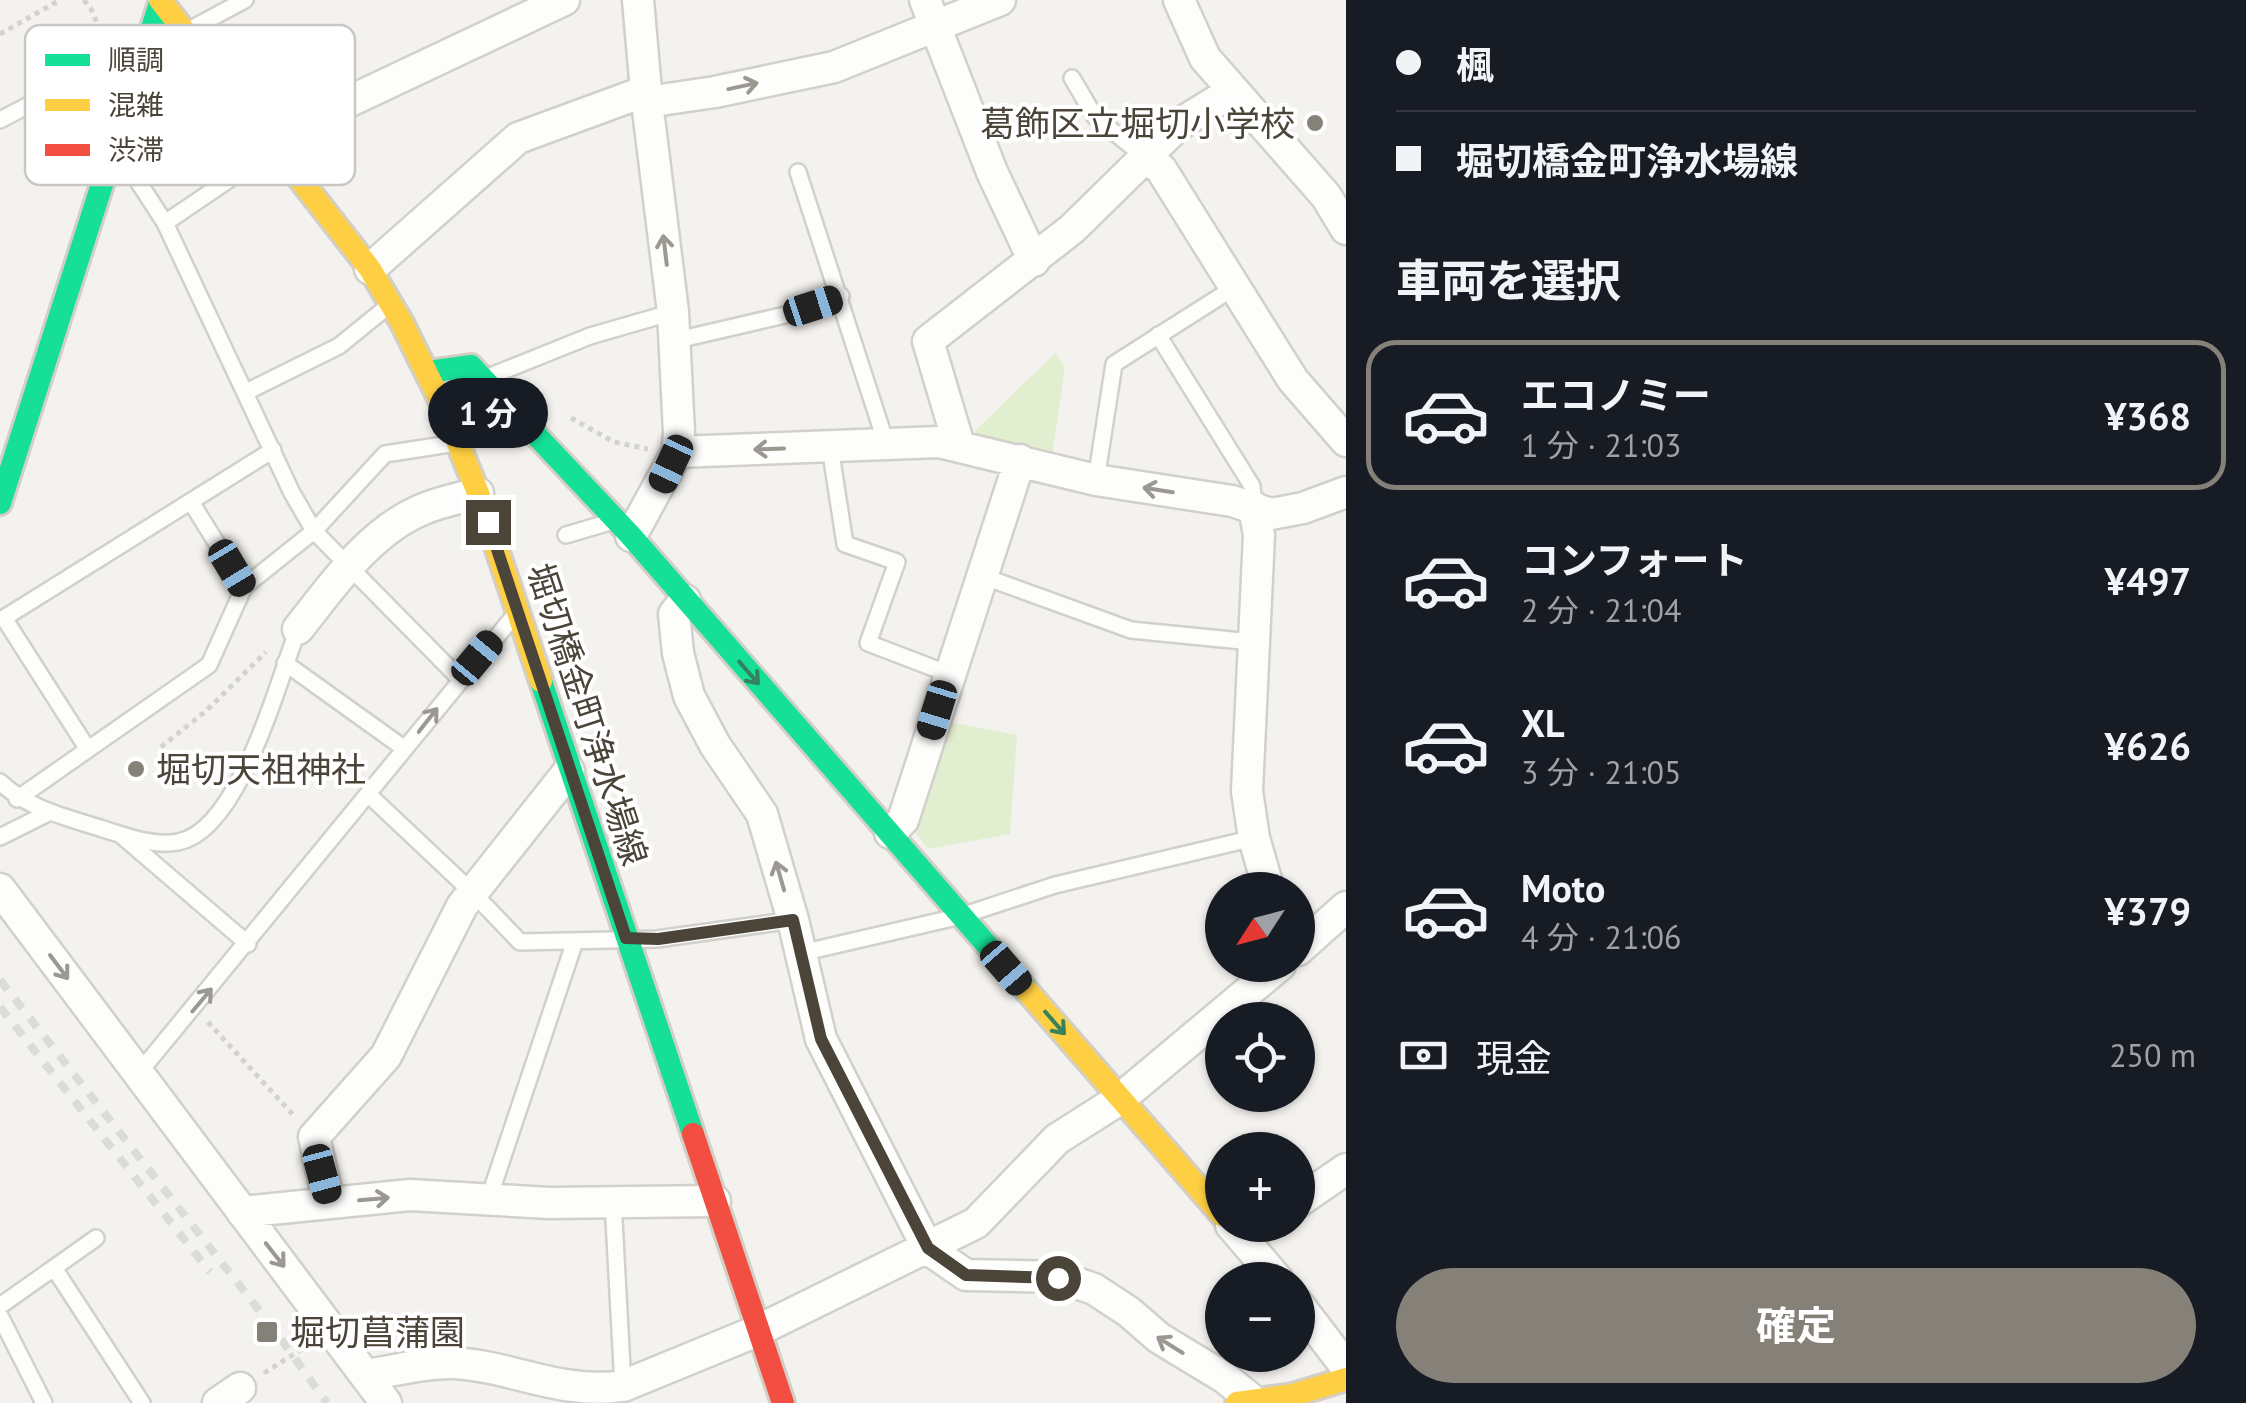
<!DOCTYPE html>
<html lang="ja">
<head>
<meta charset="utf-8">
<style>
  body { margin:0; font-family:"PT Sans","Noto Sans JP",sans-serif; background:#20242c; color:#f1f3f6; height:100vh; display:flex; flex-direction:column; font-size:38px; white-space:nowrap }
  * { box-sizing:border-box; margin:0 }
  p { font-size:32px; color:#9ea1a6 }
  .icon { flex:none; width:55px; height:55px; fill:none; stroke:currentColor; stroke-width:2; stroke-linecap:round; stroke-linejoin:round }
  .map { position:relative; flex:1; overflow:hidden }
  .details { display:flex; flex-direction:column; background:#171b24; width:900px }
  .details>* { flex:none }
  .hud { display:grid; align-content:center; height:220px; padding:0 50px; background:#171b24 }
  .needle { width:65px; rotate:234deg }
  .fabs { position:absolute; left:1205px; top:872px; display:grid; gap:20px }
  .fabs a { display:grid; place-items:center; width:110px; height:110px; border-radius:50%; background:#171b24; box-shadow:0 2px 8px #0004; font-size:50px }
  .end { position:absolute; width:45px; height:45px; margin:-22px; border:12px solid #4b4439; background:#fff; box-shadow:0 0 0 5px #fff }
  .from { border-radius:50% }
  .bubble { position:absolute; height:70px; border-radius:35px; background:#171b24; box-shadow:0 2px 8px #0004; font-size:32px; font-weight:700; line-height:70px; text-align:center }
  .car { position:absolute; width:30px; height:60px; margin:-30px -15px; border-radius:12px; box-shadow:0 0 8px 2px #0007; background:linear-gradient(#222 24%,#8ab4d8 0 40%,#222 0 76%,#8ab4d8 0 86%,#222 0) }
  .hud b { display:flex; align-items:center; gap:35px; height:95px; font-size:38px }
  .hud b+b { border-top:2px solid #363941 }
  .hud i { width:25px; height:25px; background:#f1f3f6 }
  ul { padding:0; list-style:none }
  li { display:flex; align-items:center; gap:30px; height:150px; margin:0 20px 15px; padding:0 30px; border:5px solid transparent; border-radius:30px }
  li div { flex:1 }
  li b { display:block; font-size:38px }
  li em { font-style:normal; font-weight:700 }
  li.active { border-color:#868178 }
  li>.icon { width:90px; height:90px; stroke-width:1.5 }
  h2 { padding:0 50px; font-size:45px; line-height:120px }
  .pay { display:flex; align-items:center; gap:25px; height:110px; padding:0 50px; font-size:38px }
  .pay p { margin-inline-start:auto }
  .button { display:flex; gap:20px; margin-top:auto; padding:20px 50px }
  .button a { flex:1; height:115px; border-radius:60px; background:#868178; color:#fff; font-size:40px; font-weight:700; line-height:115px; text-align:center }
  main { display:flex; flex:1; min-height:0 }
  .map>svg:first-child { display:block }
  .green { fill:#e1eecf }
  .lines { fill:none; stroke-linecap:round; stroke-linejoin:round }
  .lane-casing { stroke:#d2d0cb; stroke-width:20 }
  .street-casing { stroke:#d2d0cb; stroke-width:35 }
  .fast-casing { stroke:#d3cfc5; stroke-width:28 }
  .slow-casing { stroke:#d3cfc5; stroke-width:28 }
  .jam-casing { stroke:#d3cfc5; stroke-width:28 }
  .path { stroke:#d3d2cc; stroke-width:5; stroke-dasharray:5 5; stroke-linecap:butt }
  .lane { stroke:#fdfdfc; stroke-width:15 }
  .street { stroke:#fdfdfc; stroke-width:30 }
  .fast { stroke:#16e098; stroke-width:22 }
  .slow { stroke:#ffcf43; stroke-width:22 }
  .jam { stroke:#f24e42; stroke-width:22 }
  .rail { stroke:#dbdbda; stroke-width:8; stroke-dasharray:12 12; stroke-linecap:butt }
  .oneway { stroke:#9b9791 }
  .oneway2 { stroke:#36825f }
  .route { stroke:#4b4439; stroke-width:12 }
  .poi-dot { fill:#868178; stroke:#fff; stroke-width:4 }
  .labels { text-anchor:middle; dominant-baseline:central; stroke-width:8; stroke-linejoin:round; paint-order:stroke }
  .poi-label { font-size:35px; fill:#4b4439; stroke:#fff; text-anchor:start }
  .street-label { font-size:35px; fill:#4b4439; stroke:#fff }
  .key { fill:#fff; stroke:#c9c7c4; stroke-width:2.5 }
  .key-label { font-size:28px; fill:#4b4439 }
</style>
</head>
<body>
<main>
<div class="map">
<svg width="1346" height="1403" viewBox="0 0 1346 1403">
  <rect width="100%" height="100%" fill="#f4f2ee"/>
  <path class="green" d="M1055,353L1065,367L1052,456L972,434Z
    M945,721L1017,735L1010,834L928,849L911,827Z"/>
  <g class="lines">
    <g class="lane-casing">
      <path id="lane" d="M187,31L245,0
        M1072,78L1095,117L1146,158
        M0,120L113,61L135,70
        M121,155L165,223L292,493L314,531L460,679
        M798,172L886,443
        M165,223L274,149
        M1158,335L1252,486L1254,507
        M673,341L785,315L841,296
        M488,377L590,336L673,312
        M246,392L339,346L387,307
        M830,447L845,544L897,562L868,643L949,674
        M1096,480L1114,364L1235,287
        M191,502L244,587
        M566,535L610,522
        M985,577L1131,630L1252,642
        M285,663L405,749
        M87,748L4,618L273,450
        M0,782C28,809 66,817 103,829C125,836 154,847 178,842C239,831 278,682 298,629
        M369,795L474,894L520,942L657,939L793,920
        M17,799L209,665L244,587L314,531L385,454L456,443
        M122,836L248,944
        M0,837L50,812
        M801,953L961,916L1055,885L1254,838
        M138,1074L513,617
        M489,1198L575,941
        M613,1201L623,1386
        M54,1268L142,1403
        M0,1306L96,1238
        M0,1316L44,1403"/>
    </g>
    <g class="street-casing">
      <path id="street" d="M925,0L992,172L1034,261
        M1179,0L1205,58L1326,196L1346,229
        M647,102L715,92L834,67L1000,0
        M277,147L348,102L564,0
        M1146,158L1161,169L1293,380L1346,441
        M370,269L518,138L646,91
        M959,445L928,341L1072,229L1178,125L1233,91
        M677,452L939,442L1096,480L1232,501L1271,514L1303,508L1346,492
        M1254,507L1259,535L1247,791L1254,838L1269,890
        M631,536L677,452L679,433L673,312L647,102L638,0
        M685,600L674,614L678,653L689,696L715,745L762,814L793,920L821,1039L928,1249L966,1275L1059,1277L1094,1289L1129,1312L1159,1338L1225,1378L1251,1399
        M298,629C333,585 371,529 426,508C443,501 461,498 478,493
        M890,833L903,820L1020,460
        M0,889L386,1403
        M1298,950L1346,907
        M1298,1202L1346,1169
        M329,1203L314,1137L386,1056L462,906L569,771
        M242,1212L410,1195L549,1203L715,1201
        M1231,1225L1278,1280
        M1298,1304L1346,1367
        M367,1375C394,1371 425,1362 453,1363C513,1366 558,1395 623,1386L757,1331L976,1223L1057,1139L1120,1099L1280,965
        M218,1403L240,1388"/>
    </g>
    <g class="fast-casing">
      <path id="fast" d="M428,372L471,366L631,536L1027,991
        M0,503L161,0
        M541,681L693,1134"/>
    </g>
    <g class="slow-casing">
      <path id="slow" d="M160,0L370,269L402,323L443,406L478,493L541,681
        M1027,991L1222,1215
        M1237,1403L1293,1395L1346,1379"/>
    </g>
    <g class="jam-casing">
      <path id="jam" d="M693,1134L783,1403"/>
    </g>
    <path class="path" d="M84,0L91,9L105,42
      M0,34L60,0
      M571,418L614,442L648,449
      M161,747L206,711L266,652
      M208,1022L295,1117
      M264,1373L310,1344"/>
    <use href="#lane" class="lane"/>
    <use href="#street" class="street"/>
    <use href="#fast" class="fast"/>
    <use href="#slow" class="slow"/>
    <use href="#jam" class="jam"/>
    <path class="rail" d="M0,980L273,1328L327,1403
      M0,1007L210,1272"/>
  </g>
  <defs><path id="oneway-shaft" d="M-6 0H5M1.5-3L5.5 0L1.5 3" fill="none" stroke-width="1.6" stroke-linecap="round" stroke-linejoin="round" transform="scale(2.5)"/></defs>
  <g class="oneway">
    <use href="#oneway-shaft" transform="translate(743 86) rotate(-12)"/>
    <use href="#oneway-shaft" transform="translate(665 250) rotate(-97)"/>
    <use href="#oneway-shaft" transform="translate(769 449) rotate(178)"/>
    <use href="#oneway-shaft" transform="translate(1158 490) rotate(-171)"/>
    <use href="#oneway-shaft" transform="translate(428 720) rotate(-52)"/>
    <use href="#oneway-shaft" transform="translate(780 876) rotate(-106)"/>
    <use href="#oneway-shaft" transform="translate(59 967) rotate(53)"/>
    <use href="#oneway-shaft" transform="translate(202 1000) rotate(-50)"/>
    <use href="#oneway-shaft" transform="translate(374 1199) rotate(-5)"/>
    <use href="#oneway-shaft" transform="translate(275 1255) rotate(52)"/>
    <use href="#oneway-shaft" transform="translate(1170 1345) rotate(-148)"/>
  </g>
  <g class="oneway2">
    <use href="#oneway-shaft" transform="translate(749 673) rotate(49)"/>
    <use href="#oneway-shaft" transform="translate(1055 1023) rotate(49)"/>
  </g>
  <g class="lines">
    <path class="route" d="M488,522L626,938L658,939L793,920L821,1039L928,1248L966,1275L1058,1278"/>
  </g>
  <g class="poi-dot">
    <circle cx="1315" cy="123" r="10"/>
    <circle cx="136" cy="769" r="10"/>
    <rect x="255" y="1320" width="24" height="24" rx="5"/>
  </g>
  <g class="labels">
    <g class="poi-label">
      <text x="1295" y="123" text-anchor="end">葛飾区立堀切小学校</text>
      <text x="156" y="769">堀切天祖神社</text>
      <text x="290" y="1332">堀切菖蒲園</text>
    </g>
    <g class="street-label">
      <text transform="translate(588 714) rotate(72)">堀切橋金町浄水場線</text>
    </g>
  </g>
  <rect x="25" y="25" width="330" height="160" rx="15" class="key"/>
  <rect x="45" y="54" width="45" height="12" fill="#16e098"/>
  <rect x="45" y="99" width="45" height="12" fill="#ffcf43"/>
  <rect x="45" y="144" width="45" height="12" fill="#f24e42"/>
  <g class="key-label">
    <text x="108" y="70">順調</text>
    <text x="108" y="115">混雑</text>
    <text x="108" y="160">渋滞</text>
  </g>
</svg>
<div class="fabs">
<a><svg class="needle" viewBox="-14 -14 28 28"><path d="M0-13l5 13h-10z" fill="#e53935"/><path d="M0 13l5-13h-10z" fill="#9ea1a6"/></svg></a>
<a><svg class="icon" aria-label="locate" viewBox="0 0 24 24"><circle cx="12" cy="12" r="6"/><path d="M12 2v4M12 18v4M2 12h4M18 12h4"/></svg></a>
<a>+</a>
<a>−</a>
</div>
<i class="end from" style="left:1058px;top:1278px"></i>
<i class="end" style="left:488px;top:522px"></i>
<div class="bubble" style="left:428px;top:378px;width:120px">1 分</div>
<i class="car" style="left:813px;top:306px;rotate:72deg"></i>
<i class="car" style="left:671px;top:464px;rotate:205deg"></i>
<i class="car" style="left:232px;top:568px;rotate:149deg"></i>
<i class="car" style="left:477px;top:658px;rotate:40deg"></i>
<i class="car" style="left:937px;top:710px;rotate:197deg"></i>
<i class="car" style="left:1006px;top:968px;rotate:139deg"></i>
<i class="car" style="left:322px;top:1174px;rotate:165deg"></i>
</div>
<section class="details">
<div class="hud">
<b><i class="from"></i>楓</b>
<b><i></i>堀切橋金町浄水場線</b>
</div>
<h2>車両を選択</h2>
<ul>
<li class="active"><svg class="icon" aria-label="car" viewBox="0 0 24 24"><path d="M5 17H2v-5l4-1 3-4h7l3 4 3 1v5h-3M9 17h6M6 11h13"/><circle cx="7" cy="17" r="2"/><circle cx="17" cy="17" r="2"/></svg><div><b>エコノミー</b><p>1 分 · 21:03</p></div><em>¥368</em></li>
<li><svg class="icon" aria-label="car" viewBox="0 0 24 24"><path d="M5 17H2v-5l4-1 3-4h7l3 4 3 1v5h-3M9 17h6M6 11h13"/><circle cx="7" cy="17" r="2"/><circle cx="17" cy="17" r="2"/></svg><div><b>コンフォート</b><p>2 分 · 21:04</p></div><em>¥497</em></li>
<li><svg class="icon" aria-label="car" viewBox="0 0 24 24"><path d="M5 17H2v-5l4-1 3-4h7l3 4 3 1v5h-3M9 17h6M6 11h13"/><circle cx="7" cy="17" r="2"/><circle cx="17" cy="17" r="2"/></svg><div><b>XL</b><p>3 分 · 21:05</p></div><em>¥626</em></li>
<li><svg class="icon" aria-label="car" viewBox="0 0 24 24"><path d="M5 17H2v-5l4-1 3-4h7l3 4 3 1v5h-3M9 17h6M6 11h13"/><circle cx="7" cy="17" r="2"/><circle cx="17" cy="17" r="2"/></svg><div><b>Moto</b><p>4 分 · 21:06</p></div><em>¥379</em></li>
</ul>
<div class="pay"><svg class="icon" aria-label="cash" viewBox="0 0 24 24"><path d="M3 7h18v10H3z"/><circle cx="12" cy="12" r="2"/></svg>現金<p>250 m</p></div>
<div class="button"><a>確定</a></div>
</section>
</main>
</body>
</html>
